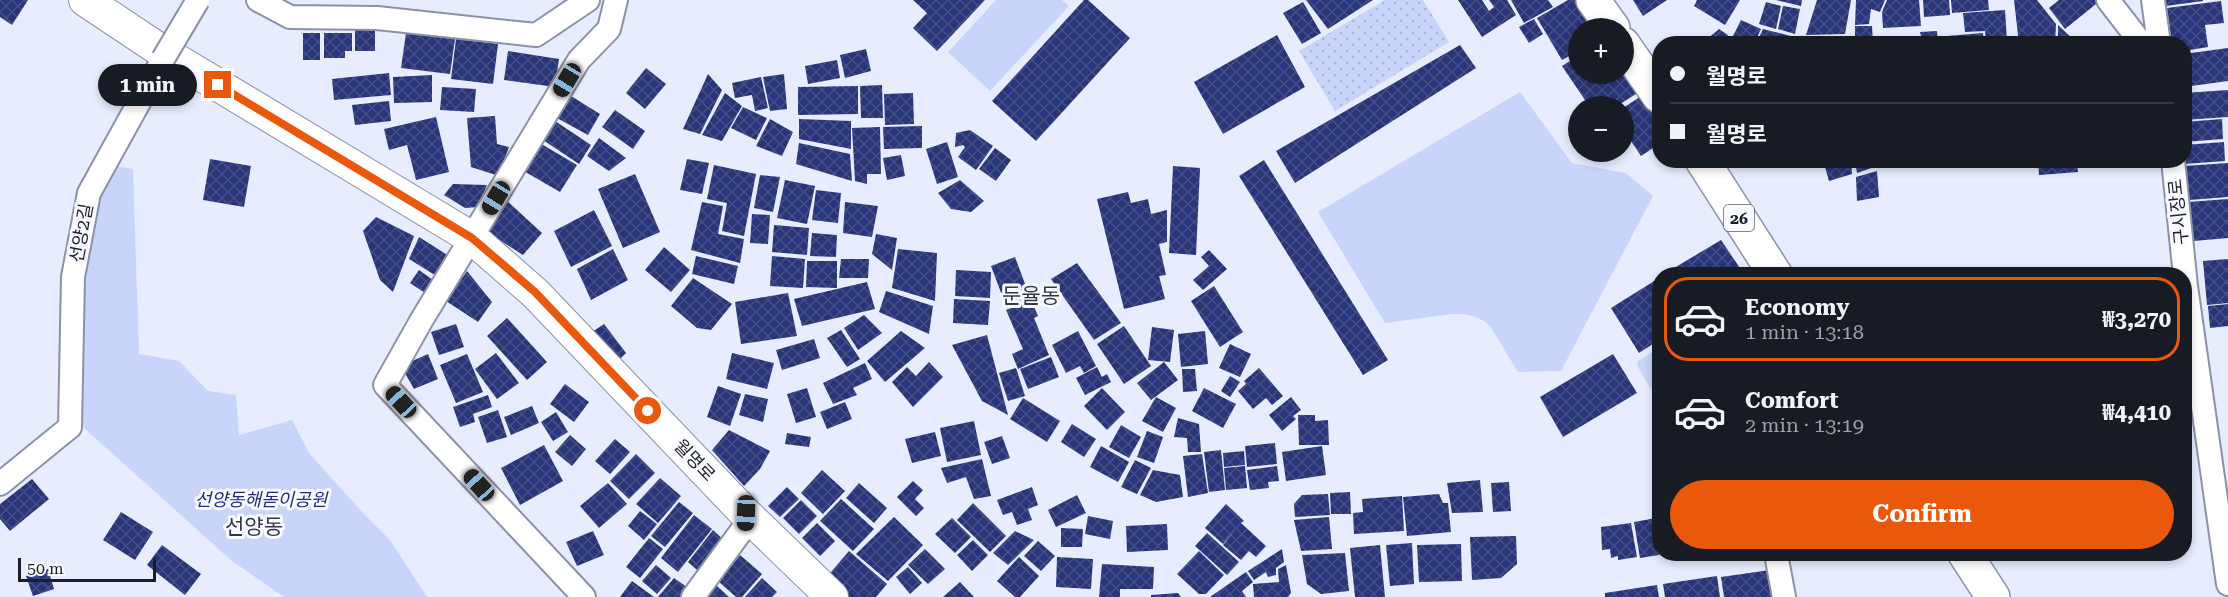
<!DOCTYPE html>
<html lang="en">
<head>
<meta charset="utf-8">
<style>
  body { margin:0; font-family:"Roboto Serif","Noto Sans KR",serif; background:#242831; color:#f1f3f6; height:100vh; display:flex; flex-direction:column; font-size:22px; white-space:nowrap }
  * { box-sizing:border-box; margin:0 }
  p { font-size:20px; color:#9ea1a6 }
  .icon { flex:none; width:33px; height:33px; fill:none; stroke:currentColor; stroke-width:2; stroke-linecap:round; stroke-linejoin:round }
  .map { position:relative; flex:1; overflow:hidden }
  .details { position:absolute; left:1652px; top:267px; width:540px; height:294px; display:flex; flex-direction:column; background:#171b24; border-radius:24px; box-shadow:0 3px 9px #0003 }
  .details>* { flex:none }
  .hud { position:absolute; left:1652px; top:36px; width:540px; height:132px; border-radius:24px; box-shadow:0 3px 9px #0003; display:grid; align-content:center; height:132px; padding:0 18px; background:#171b24 }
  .fabs { position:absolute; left:1568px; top:18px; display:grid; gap:12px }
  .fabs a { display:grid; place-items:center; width:66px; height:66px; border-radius:50%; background:#171b24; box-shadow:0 3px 9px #0003; font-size:30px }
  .scale { position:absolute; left:18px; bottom:15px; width:138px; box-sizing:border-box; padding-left:6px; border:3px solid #1d1f27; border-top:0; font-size:16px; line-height:21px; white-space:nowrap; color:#1d1f27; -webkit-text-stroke:4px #f9faff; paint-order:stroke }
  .end { position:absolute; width:27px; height:27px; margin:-14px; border:8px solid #ea580c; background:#fff; box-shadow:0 0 0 3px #fff }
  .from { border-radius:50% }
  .bubble { position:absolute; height:42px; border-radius:21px; background:#171b24; box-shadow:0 3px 9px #0003; font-size:20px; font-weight:700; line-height:42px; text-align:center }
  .car { position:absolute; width:18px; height:36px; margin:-18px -9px; border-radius:8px; box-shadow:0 0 4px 2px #0007; background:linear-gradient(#222 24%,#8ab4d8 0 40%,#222 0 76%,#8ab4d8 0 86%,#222 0) }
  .hud b { display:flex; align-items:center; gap:21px; height:57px; font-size:22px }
  .hud b+b { border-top:2px solid #363941 }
  .hud i { width:15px; height:15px; background:#f1f3f6 }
  ul { padding:10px 0 0; list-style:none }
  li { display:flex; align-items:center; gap:18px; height:84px; margin:0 12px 9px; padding:0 6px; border:3px solid transparent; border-radius:24px }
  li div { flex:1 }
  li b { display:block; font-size:22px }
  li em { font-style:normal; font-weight:700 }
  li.active { border-color:#ea580c }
  li>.icon { width:54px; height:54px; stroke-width:1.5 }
  .action { display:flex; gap:12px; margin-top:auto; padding:12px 18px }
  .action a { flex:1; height:69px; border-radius:36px; background:#ea580c; color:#fff; font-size:24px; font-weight:700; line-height:69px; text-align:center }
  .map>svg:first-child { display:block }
  .park { fill:#c8d4f9 }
  .garden { fill:url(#garden-dots) }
  .building { fill:url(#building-cross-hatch) }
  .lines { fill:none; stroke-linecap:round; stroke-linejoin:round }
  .street-casing { stroke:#8c92a6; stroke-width:26 }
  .secondary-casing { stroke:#8c92a6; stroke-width:34 }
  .primary-casing { stroke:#8c92a6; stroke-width:36 }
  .street { stroke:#fff; stroke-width:22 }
  .secondary { stroke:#fff; stroke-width:32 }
  .primary { stroke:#fff; stroke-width:33 }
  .street-bridge-casing { stroke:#8c92a6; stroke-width:26; stroke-linecap:butt }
  .street-bridge { stroke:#fff; stroke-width:22 }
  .route { stroke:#ea580c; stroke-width:8 }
  .labels { text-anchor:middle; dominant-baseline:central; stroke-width:6; stroke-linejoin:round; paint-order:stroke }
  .shield { fill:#f9faff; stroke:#5f6168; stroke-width:1.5 }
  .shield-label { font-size:16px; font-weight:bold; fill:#1d1f27 }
  .street-label { font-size:18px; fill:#1d1f27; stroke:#f9faff }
  .park-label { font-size:18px; font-style:italic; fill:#202a81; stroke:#f9faff }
  .quarter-label { font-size:21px; fill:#333848; stroke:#f9faff }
</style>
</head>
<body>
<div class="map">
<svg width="2228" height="597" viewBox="0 0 2228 597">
  <defs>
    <pattern id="garden-dots" width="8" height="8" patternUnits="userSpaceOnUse" patternTransform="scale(1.5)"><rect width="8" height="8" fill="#c8d4f9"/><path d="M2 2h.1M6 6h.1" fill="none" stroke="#abb6d5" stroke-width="1.8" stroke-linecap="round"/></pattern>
    <pattern id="building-cross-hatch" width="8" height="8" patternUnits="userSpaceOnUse" patternTransform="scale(1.5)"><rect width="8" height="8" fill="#283578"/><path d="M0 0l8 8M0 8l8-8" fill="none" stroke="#455086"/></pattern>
  </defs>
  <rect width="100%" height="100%" fill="#e7edfe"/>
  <path class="park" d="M996,0H1062L1069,6L990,91L948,52Z
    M1520,92L1572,163L1626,173L1653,196L1561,371L1518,372L1492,329L1486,322L1476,317L1464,314H1452L1385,323L1318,212Z
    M102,164L133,169L139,354L179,361L208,391L236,395L239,435L292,420L309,453L363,513L390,540L427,597H284L232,561L75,420L78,278Z
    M1659,348V385L1654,388H1650L1637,365L1638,361Z"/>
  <path class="garden" d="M1385,0H1423L1449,42L1335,111L1299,51Z"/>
  <path class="building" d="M0,0H28L12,25L0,17Z
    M913,0H985L937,51L913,28L927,13Z
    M1084,0H1088L1130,38L1036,141L992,101Z
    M1306,0H1373L1328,29Z
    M1458,0H1482L1489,11L1494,7L1489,0H1507L1516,15L1482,37Z
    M1511,0H1548L1553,7L1524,23Z
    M1568,0H1585L1602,28H1578V51L1562,60L1537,18Z
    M1633,0H1667L1643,16Z
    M1697,0H1740L1725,25L1694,6Z
    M1776,0H1802L1801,6Z
    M1817,0H1851L1845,34L1806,35Z
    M1856,0H1885L1880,12L1871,9L1869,24L1855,25Z
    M1887,0H1919L1921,26L1883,28L1882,12Z
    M1923,0H1949L1950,15L1924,17Z
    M1951,0H1988L1989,10L1952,13Z
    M2014,0H2037L2056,24L2055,44H2019Z
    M2059,0H2101L2065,29L2049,8Z
    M2166,0H2203V1L2166,6Z
    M2221,1L2224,23L2205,25L2208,47L2184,51V44H2172L2167,8Z
    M1303,2L1321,33L1302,44L1283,13Z
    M1766,2L1781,6L1776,29L1759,24Z
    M1783,6L1800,9L1795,34L1778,29Z
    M2005,10L2007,40L1986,42L1985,31L1965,32L1963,13Z
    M1534,19L1543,34L1529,43L1519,27Z
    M1741,20L1761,29L1754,44H1729Z
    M2058,25L2078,44H2058Z
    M1855,26H1872L1873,44H1855Z
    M1719,29L1728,35L1725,44H1711L1707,39Z
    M1763,29L1795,37L1793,44H1756Z
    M355,30H375V51H355Z
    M1937,31L1938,44H1884L1883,39L1921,36L1920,32Z
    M303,33H320V60H303Z
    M324,33H352V51H345V58H324Z
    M406,33L455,39L450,74L401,68Z
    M1983,33L1984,44H1947V36Z
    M1277,35L1305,87L1223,134L1194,82Z
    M1806,38H1852V44H1804Z
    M456,39L498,44L493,84L451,79Z
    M1460,45L1476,68L1295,183L1276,151Z
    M2228,48V81L2184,87V54Z
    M866,49L871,71L845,78L840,55Z
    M508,51L559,59L555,87L504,80Z
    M1578,56V74H1623V57L1644,89L1617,106H1589L1562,66Z
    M837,60L840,78L808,84L805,66Z
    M646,68L666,84L645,109L626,93Z
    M389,73L391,95L334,100L332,79Z
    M708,74L722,90L700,134L683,129Z
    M784,74L787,109L770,111L763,77Z
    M432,75V102L394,103L393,77Z
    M761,77L768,108L755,111L752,95L735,98L732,83Z
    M882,85L883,118H861L860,86Z
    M858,86V114L798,115V87Z
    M442,87L476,89L474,112L440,110Z
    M2228,90V117L2184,120V93Z
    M725,93L742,106L722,141L702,135Z
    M913,93L914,124L885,125L884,94Z
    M1646,93L1659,113V144L1641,156L1623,129V108Z
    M571,96L600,114L588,135L557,118Z
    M389,101L391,121L355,125L352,105Z
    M743,107L767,118L756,140L731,128Z
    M615,110L645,131L633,149L602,127Z
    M495,116L497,144L509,147L499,176L471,167L467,118Z
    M436,117L449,172L416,180L407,145L389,150L384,129Z
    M770,119L793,132L782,156L756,146Z
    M799,119L851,121V149L799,139Z
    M2222,119L2223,139L2184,142V122Z
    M555,121L591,145L579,164L543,140Z
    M922,126V148L884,149L883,127Z
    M880,127L881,174H867V184L855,181L852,128Z
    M970,130L993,146L976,170L958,157L965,147L963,145L955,147L956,133Z
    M599,138L626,158L609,171L587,156Z
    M538,142L577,165L560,192L522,170Z
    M947,142L958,177L937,184L926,149Z
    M2224,142L2225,161L2184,164V145Z
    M799,143L850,154L852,181L796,164Z
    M995,148L1011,160L996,181L979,169Z
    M901,155L905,176L887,180L883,158Z
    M210,159L251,166L244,207L203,200Z
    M687,159L709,163L702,194L680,190Z
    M1264,160L1388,360L1363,375L1239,176Z
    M1823,160H1851L1852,174L1829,181Z
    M1855,160H1877V166L1857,173Z
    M2038,160H2077L2078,172L2039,175Z
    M2228,163V197L2189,200L2184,166Z
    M714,165L756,174L744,236L722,231L727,203L707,199Z
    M1173,166L1200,168L1196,255L1169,253Z
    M1877,171L1879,197L1857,201L1856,177Z
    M635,174L660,232L623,248L598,189Z
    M760,175L780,177L773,212L754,208Z
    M785,180L815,186L807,224L777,218Z
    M960,180L984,201L971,212L951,209L938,193Z
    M453,184L487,185L478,207L465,208L444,195Z
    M816,190L841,193L838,223L812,220Z
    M1128,192L1131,203L1148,199L1151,214L1167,210V242L1159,244L1166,275L1159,276L1165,299L1124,309L1097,199Z
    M2228,199V238L2194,241L2188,202Z
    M506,200L542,233L523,255L487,232Z
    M702,202L723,206L718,234L744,239L740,263L691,250Z
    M845,202L878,206L872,237L843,233Z
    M594,210L612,246L571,267L554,231Z
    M752,214L770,215L768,244L750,243Z
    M376,217L414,236L393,292L380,280L363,231Z
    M774,225L809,228L807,255L772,252Z
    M812,233L837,235L836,257L810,256Z
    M876,234L897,238L892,270L872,254Z
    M419,237L449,256L438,277L409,259Z
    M1721,240L1744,274H1664Z
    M664,247L690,270L671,292L645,270Z
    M613,249L628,280L591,300L577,269Z
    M898,249L937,253L935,301L892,288Z
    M1209,250L1227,269L1203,290L1193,280L1209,266L1201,257Z
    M696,256L738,266L734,284L692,274Z
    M772,256L805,259L803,288L770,286Z
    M1015,257L1030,297L1006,306L991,266Z
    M841,259H869L868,278H839Z
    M2228,259V303L2207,305L2203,261Z
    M807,261H837V288L806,287Z
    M1077,263L1121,323L1094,340L1051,279Z
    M419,270L433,280L425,293L410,283Z
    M956,270L991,272L990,298L955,296Z
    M467,271L492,302L478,322L446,301Z
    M693,278L732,304L711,330L697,328L671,306Z
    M1659,278V340L1639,353L1611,308Z
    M867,282L875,309L802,326L794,299Z
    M1214,286L1243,332L1220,347L1191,301Z
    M886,291L933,306L929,334L879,312Z
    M788,293L797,336L741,344L735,302Z
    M954,299L990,301L988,325L953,323Z
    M1031,300L1038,316L1034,318L1049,355L1018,369L1012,354L1023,349L1006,310Z
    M2228,304V326L2210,328L2208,306Z
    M864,315L882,333L858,350L844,328Z
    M507,318L547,362L527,380L487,336Z
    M456,324L464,347L439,355L431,332Z
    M604,324L626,353L618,361L589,334Z
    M1124,326L1151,366L1124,384L1097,344Z
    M1152,327L1174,330L1170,362L1148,360Z
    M841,330L860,359L847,367L827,338Z
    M901,331L925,348L885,382L867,361Z
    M1078,331L1096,366L1084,373L1080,366L1066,373L1052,345Z
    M1205,331L1208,364L1181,367L1178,334Z
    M987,335L1008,415L982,401L952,345Z
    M814,339L820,358L782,370L776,350Z
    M1230,344L1251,354L1240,377L1219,368Z
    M496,353L519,383L497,399L475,369Z
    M732,353L774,363L767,389L726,379Z
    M428,354L438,379L414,389L401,366Z
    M467,354L483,392L456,403L440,365Z
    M1613,354L1637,393L1563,437L1540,397Z
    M1051,357L1059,377L1028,389L1020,369Z
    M929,362L943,377L913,407L892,382L907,367L916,376Z
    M1164,362L1178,380L1151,400L1137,383Z
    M865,363L872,379L853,388L857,395L833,404L823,383Z
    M1097,367L1102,377L1107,374L1111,382L1085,395L1076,378Z
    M1016,368L1025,396L1008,401L999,373Z
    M1259,368L1283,396L1272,405L1266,398L1253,409L1238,391L1246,384L1244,381Z
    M1182,369H1195L1197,391L1183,392Z
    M1230,376L1240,382L1230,397L1221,391Z
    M565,384L589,402L574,422L550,404Z
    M718,386L741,394L730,426L707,417Z
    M807,388L816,417L796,423L787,394Z
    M1102,388L1125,412L1107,430L1084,406Z
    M1204,388L1236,404L1223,428L1192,411Z
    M745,394L768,399L763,422L739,415Z
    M488,395L492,407L473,414L475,422L460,427L453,407Z
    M1156,397L1176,408L1163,432L1142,421Z
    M1291,397L1301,410L1293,416L1296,419L1282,431L1269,415Z
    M1023,398L1060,421L1047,442L1010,419Z
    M845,402L852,419L827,429L820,412Z
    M532,406L539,423L511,435L504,417Z
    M498,410L507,437L487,443L478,417Z
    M556,412L568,432L553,441L541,422Z
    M1298,415H1315V421L1328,420L1329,445H1299Z
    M1178,418L1199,424L1201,452H1188L1187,438L1174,437Z
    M974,421L981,455L947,462L940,428Z
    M1072,424L1096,439L1084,457L1061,442Z
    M1121,425L1141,437L1129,458L1109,447Z
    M729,430L770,451L760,469L744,486L712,450Z
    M1147,431L1163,437L1154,463L1137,457Z
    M935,432L941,456L912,463L905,439Z
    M787,433L811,437L809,447L785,444Z
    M570,435L586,449L572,466L555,452Z
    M1002,436L1010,458L992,464L984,442Z
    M615,439L630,452L610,474L595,461Z
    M1275,443L1277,464L1247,467L1245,446Z
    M544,445L563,481L520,505L501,468Z
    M1101,446L1129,462L1118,482L1090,467Z
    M1322,446L1326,475L1286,481L1282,452Z
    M1221,450L1225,490L1209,492L1204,452Z
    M1244,451L1245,465L1224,467L1223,453Z
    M636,454L655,473L629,499L610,481Z
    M1202,454L1208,493L1188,497L1183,456Z
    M982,459L991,496L974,499L966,477L947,483L941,468Z
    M1135,460L1151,468L1137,494L1121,487Z
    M1245,466L1247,488L1226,490L1224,468Z
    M1277,466L1279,481L1268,482L1269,488L1250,490L1247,470Z
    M822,470L845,491L823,514L801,493Z
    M1153,470L1180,475L1183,497L1156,502L1140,495Z
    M660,478L681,496L658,523L636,504Z
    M32,479L49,499L10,531L0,519V504Z
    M1480,480L1483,512L1452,513L1447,483Z
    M913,481L923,490L915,499L924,508L916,516L897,497Z
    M1509,482L1511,511L1493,512L1491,483Z
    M608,483L627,504L599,528L580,506Z
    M859,483L887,508L874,523L846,498Z
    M787,487L799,499L780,517L768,506Z
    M1032,487L1038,505L1028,509L1032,520L1017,525L1012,512L1003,515L997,500Z
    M1350,492L1351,514H1331L1330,493Z
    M1328,494L1330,515L1295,517L1294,504L1302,495Z
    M1439,494L1443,503H1448L1451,532L1407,536L1403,497Z
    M1077,495L1086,513L1056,527L1048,510Z
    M1402,496L1404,531L1354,534L1353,513L1363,512L1362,499Z
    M841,499L874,529L853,551L820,521Z
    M801,500L817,516L799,534L783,518Z
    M679,502L693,513L665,547L651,536Z
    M973,503L1006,536L990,552L957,520Z
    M1226,504L1244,521L1241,523L1266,546L1256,557L1249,551L1241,560L1223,545L1236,529L1223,544L1205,528Z
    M640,511L657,524L644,540L628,526Z
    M121,512L153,532L135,560L103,540Z
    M694,515L712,529L678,572L661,558Z
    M1088,516L1113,521L1110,539L1085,534Z
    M894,517L923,545L888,581L856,554Z
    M1329,517L1332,549L1301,551L1294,520Z
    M952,518L971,537L955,553L935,534Z
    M1656,518L1659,555L1640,558L1634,522Z
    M817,523L835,541L820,556L802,538Z
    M1631,523L1637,557L1618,560V556L1611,558L1610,549L1602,550L1601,527Z
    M1167,524L1168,550L1127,552L1126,526Z
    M1061,528L1083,529L1082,547H1061Z
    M713,530L730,546L705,577L688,562Z
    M593,531L604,555L577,566L566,542Z
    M1015,531L1034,540L1008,565L993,553Z
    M1207,533L1239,562L1227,575L1195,546Z
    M1516,536L1517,564L1501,578L1472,580L1470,537Z
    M649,538L663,549L640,578L626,567Z
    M973,540L988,555L972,571L957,555Z
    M1038,541L1055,556L1041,571L1024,556Z
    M1412,543L1414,584L1390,586L1386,545Z
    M1461,544L1462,581L1419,582L1417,545Z
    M162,545L201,574L185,595L147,565Z
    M1380,545L1385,597H1355L1350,548Z
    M925,549L945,569L928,584L908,565Z
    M1282,549L1284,562L1276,568V575L1268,577L1266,572L1254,580L1248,571Z
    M849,551L887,584L876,597H848L826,578Z
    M1199,551L1224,575L1206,594H1199L1177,574Z
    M1345,553L1349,591L1321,594L1307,584L1302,555Z
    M740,555L762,574L742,597H736L718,581Z
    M1019,557L1039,576L1020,597H1015L997,581Z
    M1057,557L1093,559L1091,589L1056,587Z
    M1102,564L1154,567L1153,589H1120V597H1099Z
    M656,565L671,578L657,594L642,581Z
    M1286,565L1291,593L1288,597H1254L1253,584L1279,582L1278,569Z
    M908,567L922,583L910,594L896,577Z
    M48,569L54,589L33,596L26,576Z
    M1770,570L1774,597H1724L1721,577Z
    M1246,572L1253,582L1242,591L1246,597H1210Z
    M1717,576L1720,597H1665L1663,584Z
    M674,578L694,592L690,597H658Z
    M762,578L777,592L772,597H745Z
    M632,581L654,597H620Z
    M960,582L974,597H943Z
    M716,585L729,597H704Z
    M1657,585L1659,597H1605V593Z
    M1178,593L1181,597H1151V595Z"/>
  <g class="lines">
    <g class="street-casing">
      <path id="street" d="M258,0L290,17L377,18L536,35L588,0
        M2108,0L2142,44
        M2153,0L2159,44
        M2173,160L2186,286L2228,584
        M0,484L70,427L73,277L89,193L163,59
        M1776,554L1784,597
        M584,597L385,385L421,321L579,60L609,29L616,0
        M693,597L745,526V513"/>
    </g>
    <g class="secondary-casing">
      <path id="secondary" d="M85,0L160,50L472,238L535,293L745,513L832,597"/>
    </g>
    <g class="primary-casing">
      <path id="primary" d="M1593,0L1613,28
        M1623,44L1659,96
        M1702,160L1775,274
        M1965,554L1993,597"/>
    </g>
    <use href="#street" class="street"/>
    <use href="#secondary" class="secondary"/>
    <use href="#primary" class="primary"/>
    <g class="street-bridge-casing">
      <path id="street-bridge" d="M163,59L198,0"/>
    </g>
    <use href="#street-bridge" class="street-bridge"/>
  </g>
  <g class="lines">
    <path class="route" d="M218,85L472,238L535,292L648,411"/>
  </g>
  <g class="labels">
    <rect class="shield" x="1724" y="205" width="30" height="26" rx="4.5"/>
    <g class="shield-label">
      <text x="1739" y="218">26</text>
    </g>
    <g class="street-label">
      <text transform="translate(2178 212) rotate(-96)">구시장로</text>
      <text transform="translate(81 233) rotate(-80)">선양2길</text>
      <text transform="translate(695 460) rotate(46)">월명로</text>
    </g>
    <g class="park-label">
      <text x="261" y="499">선양동해돋이공원</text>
    </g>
    <g class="quarter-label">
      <text x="1031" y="296">둔율동</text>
      <text x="254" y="527">선양동</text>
    </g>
  </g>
</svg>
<div class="fabs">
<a>+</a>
<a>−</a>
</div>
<div class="scale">50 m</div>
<i class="end from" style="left:648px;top:411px"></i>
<i class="end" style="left:218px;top:85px"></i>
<div class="bubble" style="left:98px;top:64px;width:99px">1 min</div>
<i class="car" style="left:567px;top:80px;rotate:211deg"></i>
<i class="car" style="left:496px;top:198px;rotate:211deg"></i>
<i class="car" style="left:401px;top:402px;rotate:317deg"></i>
<i class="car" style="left:479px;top:485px;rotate:318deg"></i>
<i class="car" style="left:746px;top:513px;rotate:182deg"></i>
<div class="hud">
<b><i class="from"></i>월명로</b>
<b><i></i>월명로</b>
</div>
<section class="details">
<ul>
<li class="active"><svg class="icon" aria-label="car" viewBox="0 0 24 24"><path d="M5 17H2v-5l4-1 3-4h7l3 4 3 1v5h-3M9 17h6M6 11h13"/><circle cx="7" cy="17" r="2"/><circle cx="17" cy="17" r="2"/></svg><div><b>Economy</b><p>1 min · 13:18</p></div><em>₩3,270</em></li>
<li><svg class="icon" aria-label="car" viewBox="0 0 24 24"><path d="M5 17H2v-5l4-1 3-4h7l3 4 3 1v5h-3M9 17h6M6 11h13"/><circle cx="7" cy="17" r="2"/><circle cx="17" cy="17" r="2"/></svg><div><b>Comfort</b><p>2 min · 13:19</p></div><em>₩4,410</em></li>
</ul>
<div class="action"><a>Confirm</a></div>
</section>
</div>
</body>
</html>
